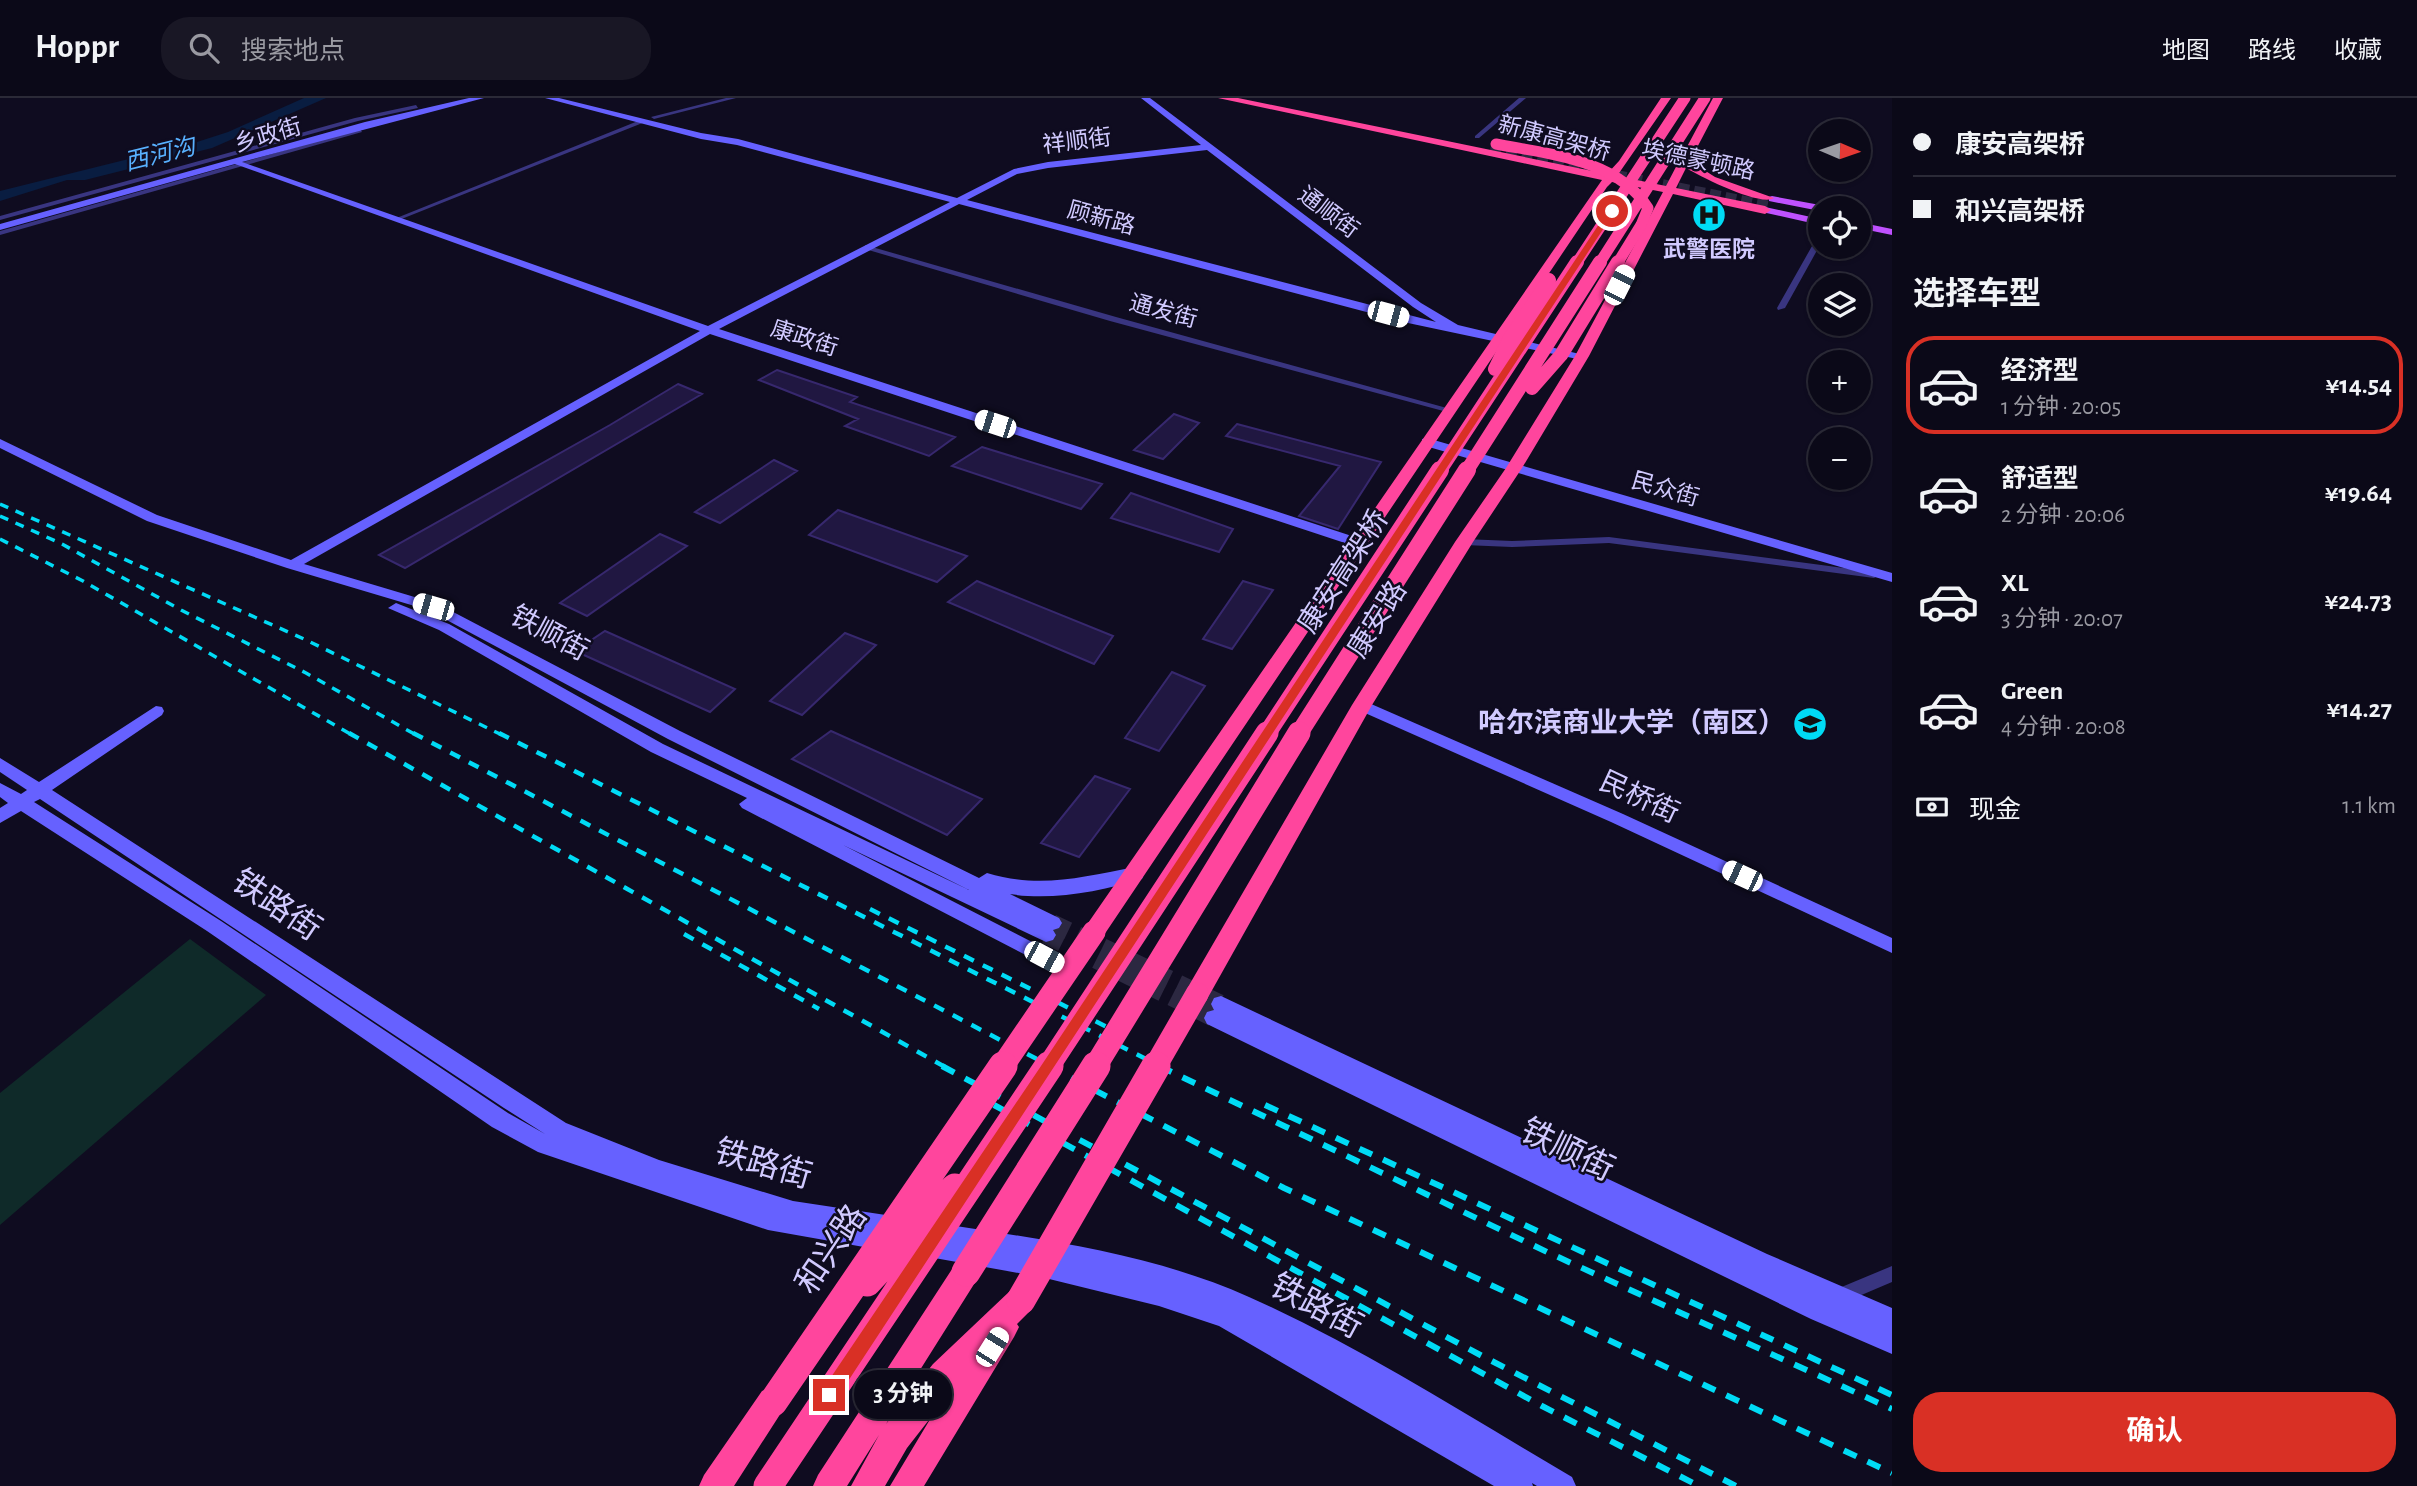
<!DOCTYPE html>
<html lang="zh">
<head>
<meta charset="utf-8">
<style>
  body { margin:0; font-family:"Alegreya Sans","Noto Sans SC",sans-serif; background:#191725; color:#f1f3f6; height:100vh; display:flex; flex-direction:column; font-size:26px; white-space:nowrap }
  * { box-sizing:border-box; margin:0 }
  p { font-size:23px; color:#9a9aa2 }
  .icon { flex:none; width:38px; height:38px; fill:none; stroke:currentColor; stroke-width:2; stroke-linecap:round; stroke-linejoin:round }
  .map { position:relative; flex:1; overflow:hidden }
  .details { display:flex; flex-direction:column; background:#0b0918; width:525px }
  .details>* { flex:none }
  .banner { display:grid; align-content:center; height:154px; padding:0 21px; background:#0b0918 }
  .needle { width:46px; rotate:92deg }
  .buttons { position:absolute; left:1808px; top:21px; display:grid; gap:14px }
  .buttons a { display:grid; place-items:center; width:63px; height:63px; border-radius:50%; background:#0b0918; box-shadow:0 2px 5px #0004,0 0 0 2px #2b2a37; font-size:35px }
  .end { position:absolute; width:32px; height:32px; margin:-16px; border:9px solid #d93025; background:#fff; box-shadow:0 0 0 4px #fff }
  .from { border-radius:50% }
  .bubble { position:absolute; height:49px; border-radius:24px; background:#0b0918; box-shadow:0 2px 5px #0004,0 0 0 2px #2b2a37; font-size:23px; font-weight:700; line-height:49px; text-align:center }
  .car { position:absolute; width:21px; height:42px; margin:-21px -10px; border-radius:9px; box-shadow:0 0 5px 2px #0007; background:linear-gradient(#fff 24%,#345 0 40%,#fff 0 76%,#345 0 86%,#fff 0) }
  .banner b { display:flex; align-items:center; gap:24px; height:66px; font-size:26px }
  .banner b+b { border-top:2px solid #2b2a37 }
  .banner i { width:18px; height:18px; background:#f1f3f6 }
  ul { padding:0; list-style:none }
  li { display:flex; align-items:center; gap:21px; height:98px; margin:0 14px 10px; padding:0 7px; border:4px solid transparent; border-radius:28px }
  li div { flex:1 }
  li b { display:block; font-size:26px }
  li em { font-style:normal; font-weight:700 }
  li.active { border-color:#d93025 }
  li>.icon { width:63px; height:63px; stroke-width:1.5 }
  h2 { padding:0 21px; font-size:32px; line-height:84px }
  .pay { display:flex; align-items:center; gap:18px; height:77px; padding:0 21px; font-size:26px }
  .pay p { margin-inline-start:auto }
  .action { display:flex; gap:14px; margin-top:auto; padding:14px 21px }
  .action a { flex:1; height:80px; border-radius:28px; background:#d93025; color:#fff; font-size:28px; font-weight:700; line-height:80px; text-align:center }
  header { display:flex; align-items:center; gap:42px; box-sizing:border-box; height:98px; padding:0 35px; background:#0b0918; border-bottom:2px solid #2b2a37 }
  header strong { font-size:33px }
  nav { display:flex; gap:38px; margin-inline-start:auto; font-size:24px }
  .search { width:490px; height:63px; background:#191725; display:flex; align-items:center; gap:18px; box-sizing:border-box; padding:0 24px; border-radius:28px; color:#9a9aa2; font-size:26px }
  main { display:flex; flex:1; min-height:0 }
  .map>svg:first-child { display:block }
  .green { fill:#0f2a29 }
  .water { fill:#091d41 }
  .building { fill:#201741; stroke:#37286e; stroke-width:2 }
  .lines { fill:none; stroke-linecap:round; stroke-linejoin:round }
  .secondary-tunnel { stroke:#2c2841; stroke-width:18; stroke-dasharray:18 10; stroke-linecap:butt }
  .highway-tunnel { stroke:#2c2841; stroke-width:11; stroke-dasharray:11 5; stroke-linecap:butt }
  .street { fill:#393580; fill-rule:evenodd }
  .secondary { fill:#6661ff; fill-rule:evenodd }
  .primary { fill:#bf51ff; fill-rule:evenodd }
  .highway { fill:#ff459d; fill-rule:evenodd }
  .rail-far2 { stroke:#00dbf5; stroke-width:3.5; stroke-dasharray:9 8; stroke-linecap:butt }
  .rail-far1 { stroke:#00dbf5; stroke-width:4.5; stroke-dasharray:11 10; stroke-linecap:butt }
  .rail { stroke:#00dbf5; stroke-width:6; stroke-dasharray:14 12; stroke-linecap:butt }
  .highway-bridge-far4 { stroke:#ff459d; stroke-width:11 }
  .highway-bridge-far3 { stroke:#ff459d; stroke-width:14 }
  .highway-bridge-far2 { stroke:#ff459d; stroke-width:18 }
  .highway-bridge-far1 { stroke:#ff459d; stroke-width:23 }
  .highway-bridge { stroke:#ff459d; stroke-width:29 }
  .route { fill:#d93025 }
  .labels { text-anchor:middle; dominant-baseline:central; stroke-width:5; stroke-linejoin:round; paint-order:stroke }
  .far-street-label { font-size:23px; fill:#d1caff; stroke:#0f0c20 }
  .far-poi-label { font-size:23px; font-weight:bold; fill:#d1caff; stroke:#0f0c20 }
  .far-water-label { font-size:24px; font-style:italic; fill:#58b1ff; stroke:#0f0c20 }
  .street-label { font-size:28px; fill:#d1caff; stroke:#0f0c20 }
  .poi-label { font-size:28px; font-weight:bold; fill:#d1caff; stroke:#0f0c20; text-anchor:end }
  .near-street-label { font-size:33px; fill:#d1caff; stroke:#0f0c20 }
</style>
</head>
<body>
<header>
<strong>Hoppr</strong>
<div class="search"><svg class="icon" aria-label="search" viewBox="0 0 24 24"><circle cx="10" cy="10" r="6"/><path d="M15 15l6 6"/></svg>搜索地点</div>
<nav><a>地图</a><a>路线</a><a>收藏</a></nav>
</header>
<main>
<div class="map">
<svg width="1892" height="1388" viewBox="0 0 1892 1388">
  <rect width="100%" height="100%" fill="#0f0c20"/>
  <path class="green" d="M190,841L266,897L0,1127V995Z"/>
  <path class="water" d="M304,0H326L212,50L85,82H67L0,103V93L197,44L228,34Z"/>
  <path class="building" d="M777,272L857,299L850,304L955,339L929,358L845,328L858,321L759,282Z
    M678,286L702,296L405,470L379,457L610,327Z
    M1174,316L1199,325L1163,361L1134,352Z
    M1237,326L1381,364L1338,431L1299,418L1340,368L1226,338Z
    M982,349L1102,386L1081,411L952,368Z
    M774,362L797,373L720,425L695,414Z
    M1131,395L1233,431L1219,454L1111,420Z
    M838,412L967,458L937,484L809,437Z
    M660,436L687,448L587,518L560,505Z
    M977,483L1113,538L1094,566L948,504Z
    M1243,483L1273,492L1232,551L1203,541Z
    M605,533L735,591L710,614L575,553Z
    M845,535L876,547L802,617L770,603Z
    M1172,574L1205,588L1159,653L1125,640Z
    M831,633L982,701L947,737L792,661Z
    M1095,678L1130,691L1079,759L1041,745Z"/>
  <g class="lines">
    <path class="secondary-tunnel" d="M1052,825L1221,906
      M1046,837L1214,920"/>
    <path class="highway-tunnel" d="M1490,52L1768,108"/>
    <path class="street" d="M726,0H736L654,21L651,19Z
      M1519,0H1526L1479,40H1475V38Z
      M416,7L418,10L358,23L0,122V118L355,20Z
      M643,21L645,24L399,122L394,121Z
      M360,31L362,34L0,137V133Z
      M1820,139V147L1785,210L1778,212L1777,210L1816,141Z
      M865,147L1116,219L1454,312L1447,314L1110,223L865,151Z
      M1609,439L1874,474L1879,477L1874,480L1609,445L1512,449L1464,447L1459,444L1464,441L1512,443Z
      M1892,1168V1184L1838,1207L1832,1205L1830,1199L1832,1193Z"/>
    <path class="secondary" d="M469,0H484L242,64L708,228L950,104L737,47L701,41L545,0H559L701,35L738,41L957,100L1014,71L1048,64L1201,47L1141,0H1150L1421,205L1458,227L1588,258L1582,262L1408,225L959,106L719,231L1364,442V448H1354L710,236L304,466L438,506L680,633L979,780L987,775C1040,791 1082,779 1135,769L1142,771L1144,776L1142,781C1102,793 1052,803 1010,796L1059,820L1062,825L1059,830L1053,832L1056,837L1053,842L1046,844L843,747L1075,866L1078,871L1075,876L1068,879L742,710L739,706L747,700L651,654L439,532L388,510L396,505L401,507L449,526L663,646L969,792L668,641L428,512L287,470L147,423L0,350V341L157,417L291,462L700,233L235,66L0,132V126L365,24ZM1207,52L1413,209L1436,224L967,102L1017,76L1048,70Z
      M1427,340L1892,475V484L1422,347V341Z
      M1362,602L1623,716L1892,840V855L1611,724L1356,611L1354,607L1356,603Z
      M156,608L162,609L164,613L162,617L52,692L566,1025L659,1062L793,1103L899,1119L907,1123L911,1130L907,1137L902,1139L904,1143L900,1151L892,1154L768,1132L538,1054L492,1029L207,833L21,713L0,725V710L8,705L0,699V685L21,696L27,692L0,674V660L39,684ZM40,701L504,1010L545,1036L508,1015L221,823L34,704Z
      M1221,898L1767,1156L1892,1210V1256L1811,1221L1207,926L1204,920L1207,914L1214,912L1211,906L1214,900Z
      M930,1124C1037,1141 1149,1154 1249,1199C1361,1249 1466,1317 1572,1379L1576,1388H1537L1532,1385L1533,1388H1494L1219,1228L1159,1208L1041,1179L912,1156L908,1148L912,1140L919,1137L922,1127Z"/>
    <path class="primary" d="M1772,98L1820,107L1825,110H1820V113L1769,103V99Z
      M1765,109L1820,121V127L1762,114L1760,112Z
      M1858,124L1892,131V137L1858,130Z"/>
    <path class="highway" d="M1218,0H1238L1607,76L1619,63L1661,0H1671L1617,78L1666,88L1678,65L1677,63L1681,60L1713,0H1723L1690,63L1715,79L1774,100C1761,109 1701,79 1686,70L1676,90L1765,108L1771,112L1765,116L1673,96L1589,258L1522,370L1473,444L1372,607L1206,903L1197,906L1188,903L1185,896L1188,889L1352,607L1455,444L1506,370L1575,258L1663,94L1612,84L1607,89L1102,840L1094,843L1086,840L1082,834L1086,828L1602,82Z
      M966,1161L976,1165L980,1174L976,1183L886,1326L933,1266L1011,1192L1021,1188L1031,1192L1036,1202L1031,1212L1017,1226L1019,1229L1014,1239L924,1388H890L932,1318L907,1350L885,1388H851L879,1337L847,1388H813L818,1377L956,1165Z
      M773,1289L784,1293L788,1304L734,1388H699L704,1377L762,1293Z"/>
    <path class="rail-far2" d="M0,406L304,541L502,637
      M0,418L62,446L181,512L306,575L416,637
      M0,441L83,483L352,637"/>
    <path class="rail-far1" d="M349,635L945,969
      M413,635L1052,969
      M499,635L1162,969
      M870,811L1111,931
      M684,836L819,911"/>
    <path class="rail" d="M942,968L1484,1259L1736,1388
      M1048,968L1284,1090L1892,1375
      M1159,968L1547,1154L1892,1311
      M994,1007L1542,1308L1699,1388
      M1265,1007L1892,1297"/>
    <path class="highway-bridge-far4" d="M1496,46C1548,56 1617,61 1648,110L1641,127L1617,166
      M1576,166L1685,0
      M1599,166L1705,0"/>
    <path class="highway-bridge-far3" d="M1495,271L1509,242L1549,182
      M1532,290L1561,257L1618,164
      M1439,374L1577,164
      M1466,374L1600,164"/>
    <path class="highway-bridge-far2" d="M1266,637L1440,372
      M1298,637L1467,372"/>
    <path class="highway-bridge-far1" d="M1002,969L1094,834
      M1048,969L1267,635
      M1095,969L1299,635
      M1155,969L1197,896"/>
    <path class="highway-bridge" d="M966,1174L1096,968
      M867,1184L955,1090
      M1021,1202L1156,968
      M773,1304L1003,968
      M768,1388L1049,968"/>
  </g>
  <path class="route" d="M1609,111L1615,113L835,1303L829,1305L823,1303L821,1297L823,1291L1039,971Z"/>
  <defs>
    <g id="hospital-disc" transform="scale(1.75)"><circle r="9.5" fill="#00dbf5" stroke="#0f0c20"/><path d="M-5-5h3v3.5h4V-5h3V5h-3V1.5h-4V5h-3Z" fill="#111"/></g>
    <g id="university-disc" transform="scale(1.75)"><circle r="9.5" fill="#00dbf5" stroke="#0f0c20"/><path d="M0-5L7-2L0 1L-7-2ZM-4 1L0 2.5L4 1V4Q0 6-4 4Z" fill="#111"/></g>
  </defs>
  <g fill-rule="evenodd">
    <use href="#hospital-disc" x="1709" y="117"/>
    <use href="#university-disc" x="1810" y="626"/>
  </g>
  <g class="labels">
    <g class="far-street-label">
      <text transform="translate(268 38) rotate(-16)">乡政街</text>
      <text transform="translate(1554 41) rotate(15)">新康高架桥</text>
      <text transform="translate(1077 44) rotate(-7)">祥顺街</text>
      <text transform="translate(1698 63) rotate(12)">埃德蒙顿路</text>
      <text transform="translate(1328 115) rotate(37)">通顺街</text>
      <text transform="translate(1101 121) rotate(15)">顾新路</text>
      <text transform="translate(1163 214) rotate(15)">通发街</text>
      <text transform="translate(804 241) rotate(18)">康政街</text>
      <text transform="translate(1665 392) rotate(16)">民众街</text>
    </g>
    <g class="far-poi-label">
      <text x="1709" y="152">武警医院</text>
    </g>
    <g class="far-water-label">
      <text transform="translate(160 57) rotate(-14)">西河沟</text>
    </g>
    <g class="street-label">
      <text transform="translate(1344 474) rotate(-57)">康安高架桥</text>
      <text transform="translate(1378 522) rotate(-58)">康安路</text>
      <text transform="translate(549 536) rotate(28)">铁顺街</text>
      <text transform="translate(1639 700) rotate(25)">民桥街</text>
    </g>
    <g class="poi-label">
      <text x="1786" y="626">哈尔滨商业大学（南区）</text>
    </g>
    <g class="near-street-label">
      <text transform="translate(276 808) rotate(34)">铁路街</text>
      <text transform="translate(1567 1053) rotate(26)">铁顺街</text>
      <text transform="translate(763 1067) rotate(16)">铁路街</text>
      <text transform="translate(832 1152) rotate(-56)">和兴路</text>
      <text transform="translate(1316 1209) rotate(28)">铁路街</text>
    </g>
  </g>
</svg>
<div class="buttons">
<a><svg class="needle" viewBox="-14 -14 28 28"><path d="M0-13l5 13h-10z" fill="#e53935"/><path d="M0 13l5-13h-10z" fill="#9a9aa2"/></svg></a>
<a><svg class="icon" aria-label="locate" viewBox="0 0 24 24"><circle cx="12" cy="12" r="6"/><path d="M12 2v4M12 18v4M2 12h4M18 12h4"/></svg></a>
<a><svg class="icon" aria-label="layers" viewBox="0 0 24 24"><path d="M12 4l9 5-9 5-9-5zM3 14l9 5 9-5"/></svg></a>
<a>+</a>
<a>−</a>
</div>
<i class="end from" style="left:1612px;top:113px"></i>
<i class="end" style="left:829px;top:1297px"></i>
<div class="bubble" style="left:854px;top:1272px;width:98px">3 分钟</div>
<i class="car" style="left:1619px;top:187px;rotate:27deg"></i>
<i class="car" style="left:1388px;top:216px;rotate:105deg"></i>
<i class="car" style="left:995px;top:326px;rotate:288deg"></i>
<i class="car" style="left:433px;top:509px;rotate:286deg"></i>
<i class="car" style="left:1742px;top:778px;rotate:295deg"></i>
<i class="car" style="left:1044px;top:859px;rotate:118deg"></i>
<i class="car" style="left:992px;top:1249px;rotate:32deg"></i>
</div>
<section class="details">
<div class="banner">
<b><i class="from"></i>康安高架桥</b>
<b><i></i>和兴高架桥</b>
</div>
<h2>选择车型</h2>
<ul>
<li class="active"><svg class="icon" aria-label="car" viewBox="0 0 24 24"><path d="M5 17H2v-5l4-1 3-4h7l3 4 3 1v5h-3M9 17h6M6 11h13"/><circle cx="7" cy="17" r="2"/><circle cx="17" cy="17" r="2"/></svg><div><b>经济型</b><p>1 分钟 · 20:05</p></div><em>¥14.54</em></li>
<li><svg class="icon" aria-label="car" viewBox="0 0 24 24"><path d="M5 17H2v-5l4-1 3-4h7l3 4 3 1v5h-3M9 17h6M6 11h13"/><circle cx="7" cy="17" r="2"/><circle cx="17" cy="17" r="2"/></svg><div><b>舒适型</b><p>2 分钟 · 20:06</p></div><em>¥19.64</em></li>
<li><svg class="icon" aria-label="car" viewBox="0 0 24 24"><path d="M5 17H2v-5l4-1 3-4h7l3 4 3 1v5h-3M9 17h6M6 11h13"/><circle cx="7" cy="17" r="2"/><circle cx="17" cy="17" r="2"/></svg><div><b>XL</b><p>3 分钟 · 20:07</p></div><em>¥24.73</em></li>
<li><svg class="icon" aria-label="car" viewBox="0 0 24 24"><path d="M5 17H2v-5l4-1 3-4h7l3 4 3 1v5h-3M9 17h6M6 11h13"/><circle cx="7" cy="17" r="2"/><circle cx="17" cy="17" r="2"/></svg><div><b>Green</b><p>4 分钟 · 20:08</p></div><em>¥14.27</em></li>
</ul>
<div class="pay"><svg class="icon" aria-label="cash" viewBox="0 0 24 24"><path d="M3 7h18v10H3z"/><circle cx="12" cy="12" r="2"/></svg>现金<p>1.1 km</p></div>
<div class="action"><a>确认</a></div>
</section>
</main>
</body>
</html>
